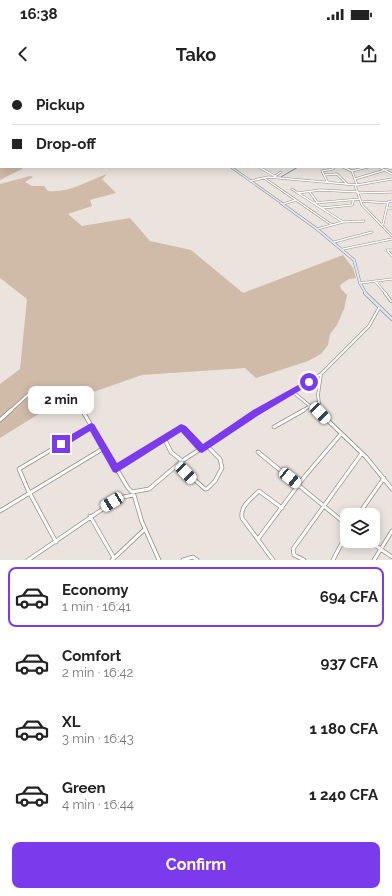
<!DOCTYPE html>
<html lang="en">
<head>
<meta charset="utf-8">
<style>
  body { margin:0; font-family:Raleway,sans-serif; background:#f2f2f2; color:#222; height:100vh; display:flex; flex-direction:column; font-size:15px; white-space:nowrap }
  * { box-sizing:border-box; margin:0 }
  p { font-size:13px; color:#767676 }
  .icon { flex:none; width:22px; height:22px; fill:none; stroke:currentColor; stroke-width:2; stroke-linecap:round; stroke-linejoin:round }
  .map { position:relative; height:480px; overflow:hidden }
  .sheet { display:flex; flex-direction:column; background:#fff; flex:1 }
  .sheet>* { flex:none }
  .hud { position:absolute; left:0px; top:0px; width:392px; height:88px; box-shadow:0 2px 10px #0003; display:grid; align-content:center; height:88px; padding:0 12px; background:#fff }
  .tools { position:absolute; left:340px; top:428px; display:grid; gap:8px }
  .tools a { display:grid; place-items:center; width:40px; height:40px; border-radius:8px; background:#fff; box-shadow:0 2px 10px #0003; font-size:20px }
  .end { position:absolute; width:18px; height:18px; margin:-9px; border:5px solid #7c3aed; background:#fff; box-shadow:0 0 0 2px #fff }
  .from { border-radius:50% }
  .bubble { position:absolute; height:28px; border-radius:8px; background:#fff; box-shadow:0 2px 10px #0003; font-size:13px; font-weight:700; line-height:28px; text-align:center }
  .car { position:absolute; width:12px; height:24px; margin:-12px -6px; border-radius:5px; box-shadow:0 0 3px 1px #0007; background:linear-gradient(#fff 24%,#345 0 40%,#fff 0 76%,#345 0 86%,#fff 0) }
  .hud b { display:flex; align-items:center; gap:14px; height:38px; font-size:15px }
  .hud b+b { border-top:1px solid #e0e0e0 }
  .hud i { width:10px; height:10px; background:#222 }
  ul { padding:7px 0 0; list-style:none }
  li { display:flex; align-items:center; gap:12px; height:60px; margin:0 8px 6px; padding:0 4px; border:2px solid transparent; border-radius:8px }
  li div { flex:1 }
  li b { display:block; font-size:15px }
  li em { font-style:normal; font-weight:700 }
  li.on { border-color:#7c3aed }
  li>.icon { width:36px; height:36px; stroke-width:1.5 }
  .action { display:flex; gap:8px; margin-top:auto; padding:8px 12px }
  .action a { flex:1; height:46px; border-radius:8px; background:#7c3aed; color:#fff; font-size:16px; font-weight:700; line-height:46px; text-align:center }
  .status { display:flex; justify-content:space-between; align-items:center; height:28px; padding:0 20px; background:#fff; direction:ltr }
  .status svg { height:11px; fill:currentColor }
  header { display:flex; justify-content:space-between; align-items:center; height:52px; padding:0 12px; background:#fff; font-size:18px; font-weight:700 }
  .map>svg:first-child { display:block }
  .green { fill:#d0baa8 }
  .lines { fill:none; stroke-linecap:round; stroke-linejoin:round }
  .stream { stroke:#7491b0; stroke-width:1 }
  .minor-far3-casing { stroke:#96908a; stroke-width:1.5 }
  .minor-far2-casing { stroke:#96908a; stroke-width:2.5 }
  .minor-far1-casing { stroke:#96908a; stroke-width:3.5 }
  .minor-casing { stroke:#96908a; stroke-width:4.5 }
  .secondary-far2-casing { stroke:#96908a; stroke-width:2.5 }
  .secondary-far1-casing { stroke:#96908a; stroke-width:3 }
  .secondary-casing { stroke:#96908a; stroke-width:4 }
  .primary-casing { stroke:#6388b0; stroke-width:2 }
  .minor-far3 { stroke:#fff; stroke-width:1 }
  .minor-far2 { stroke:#fff; stroke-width:1.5 }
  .minor-far1 { stroke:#fff; stroke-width:2 }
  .minor { stroke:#fff; stroke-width:3 }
  .secondary-far2 { stroke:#d8e9fc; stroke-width:1.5 }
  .secondary-far1 { stroke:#d8e9fc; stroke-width:2 }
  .secondary { stroke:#d8e9fc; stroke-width:2.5 }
  .primary { stroke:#b1d4f9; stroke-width:1.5 }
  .rail { stroke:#8f8a86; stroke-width:1 }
  .route { fill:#7c3aed }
</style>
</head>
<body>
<div class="status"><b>16:38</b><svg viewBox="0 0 49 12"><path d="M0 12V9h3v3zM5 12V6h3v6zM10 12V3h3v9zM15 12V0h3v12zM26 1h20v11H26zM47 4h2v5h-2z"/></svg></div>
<header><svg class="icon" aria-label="back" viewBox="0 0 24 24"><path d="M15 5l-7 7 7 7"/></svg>Tako<svg class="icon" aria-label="share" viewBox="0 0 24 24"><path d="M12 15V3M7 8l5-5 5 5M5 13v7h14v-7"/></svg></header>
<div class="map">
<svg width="392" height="480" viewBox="0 0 392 480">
  <rect width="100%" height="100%" fill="#ebe4de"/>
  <path class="green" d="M0,64L1,87H22V89L0,100Z
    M107,94L102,99L116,113L90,120L92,126L68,134L82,146L130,138L150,161L191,170L243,213L343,175L353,188L356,198L349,199L340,205L341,209L347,215L344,229L337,245L330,254L328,265L321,274L308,281L256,298L245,288L142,295L50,327L0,358V304L20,289L27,219L0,198V104L30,96L33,97L25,102L32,106H44L48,111C70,113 87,101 107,94Z"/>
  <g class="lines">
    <path class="stream" d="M384,1L392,0
      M281,97L298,87"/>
    <g class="minor-far3-casing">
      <path id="minor-far3" d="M78,0L80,1
        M161,0H167
        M175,0L179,1
        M198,0L200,1
        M220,0L223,1
        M232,0L236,1
        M279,0L282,1
        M285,0L288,1
        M301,0L326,1
        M10,1L15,0
        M96,1L100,0
        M112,1L118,0
        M137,1L142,0
        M145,1L149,0
        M185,1L189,0
        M244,1L247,0
        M256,1L258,0
        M359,1L368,0"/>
    </g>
    <g class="minor-far2-casing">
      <path id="minor-far2" d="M259,87L276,97
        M343,87L352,91L357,105
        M379,87L392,94
        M352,91L368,87
        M324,95L337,94L347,104
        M275,96L281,92
        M264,98L332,145
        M355,99L392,88
        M250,101L268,97L357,105L392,99
        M328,103L322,91L333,89L334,87
        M355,105L362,125L392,156
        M292,109L298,113
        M309,111L317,122
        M358,112L320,110L298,113L343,142L364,141
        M358,113L392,112
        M361,121L388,123
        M314,123L360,119
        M283,124L296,120
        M322,128L352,125L354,119
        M387,128H392
        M381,145L383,144L388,122L392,121
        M317,149L343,142
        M334,162L372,152
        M343,169L392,159
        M392,170H387L392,176
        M375,201L386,214
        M360,203L392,199"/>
    </g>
    <g class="minor-far1-casing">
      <path id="minor-far1" d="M385,213L391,221
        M293,312L316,331
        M10,331L32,311L73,317L83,331
        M258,331L321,294L369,246L379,228
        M302,331L310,326
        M320,331L318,315L321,294"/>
    </g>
    <g class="minor-casing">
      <path id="minor" d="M82,330L128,408L132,412L149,409L182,381L260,330
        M315,330L319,333
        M320,330V333L366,377L392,409
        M0,340L11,330
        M274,347L304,330
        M164,358L171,372L182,381
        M258,372L347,445
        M178,385L205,409H207L215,401L222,388L220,379L207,366
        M117,388L181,348H183L202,369
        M134,415L142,442L159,480
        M0,431L104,368
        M358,435L384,398
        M90,436L114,478
        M258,459L305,396L341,354
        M369,461L392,477
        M56,462L28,410L19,389L91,346
        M28,480L113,422L123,417L134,415
        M112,480L145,449
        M183,480L193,477L197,480
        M273,480L242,438C240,426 251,419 259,411L282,428
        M304,480L294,475L293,469L362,373
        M333,480L347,453
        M374,480L392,451"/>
    </g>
    <g class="secondary-far2-casing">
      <path id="secondary-far2" d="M231,87L283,124"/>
    </g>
    <g class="secondary-far1-casing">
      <path id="secondary-far1" d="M281,123L317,149L354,180L360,203L366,214"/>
    </g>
    <g class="secondary-casing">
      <path id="secondary" d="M365,213L392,239"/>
    </g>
    <g class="primary-casing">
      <path id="primary" d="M171,1L173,0"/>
    </g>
    <use href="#minor-far3" class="minor-far3"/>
    <use href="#minor-far2" class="minor-far2"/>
    <use href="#minor-far1" class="minor-far1"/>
    <use href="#minor" class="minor"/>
    <use href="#secondary-far2" class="secondary-far2"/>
    <use href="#secondary-far1" class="secondary-far1"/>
    <use href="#secondary" class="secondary"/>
    <use href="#primary" class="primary"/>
    <path class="rail" d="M168,1L170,0"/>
  </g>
  <path class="route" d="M309,299L311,300V304L259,335L202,373L199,372L181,352L116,393L113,392L90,351L64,367H58L56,364L58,362L91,343L94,344L117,383L181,344L186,346L203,364L253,330Z"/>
</svg>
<div class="tools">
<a><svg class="icon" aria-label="layers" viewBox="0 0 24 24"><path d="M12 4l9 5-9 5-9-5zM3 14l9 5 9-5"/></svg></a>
</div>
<i class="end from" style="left:309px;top:302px"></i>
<i class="end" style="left:61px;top:364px"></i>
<div class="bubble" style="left:28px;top:306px;width:66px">2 min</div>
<i class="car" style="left:320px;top:333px;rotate:136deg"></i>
<i class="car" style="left:186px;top:393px;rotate:136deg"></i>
<i class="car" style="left:290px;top:398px;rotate:129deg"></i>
<i class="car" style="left:112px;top:422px;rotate:238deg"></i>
<div class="hud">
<b><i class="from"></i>Pickup</b>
<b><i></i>Drop-off</b>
</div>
</div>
<section class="sheet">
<ul>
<li class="on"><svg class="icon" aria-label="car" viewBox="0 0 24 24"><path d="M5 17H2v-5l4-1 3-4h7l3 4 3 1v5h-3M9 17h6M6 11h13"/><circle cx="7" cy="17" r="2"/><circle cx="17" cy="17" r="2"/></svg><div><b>Economy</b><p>1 min · 16:41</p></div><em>694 CFA</em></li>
<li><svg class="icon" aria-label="car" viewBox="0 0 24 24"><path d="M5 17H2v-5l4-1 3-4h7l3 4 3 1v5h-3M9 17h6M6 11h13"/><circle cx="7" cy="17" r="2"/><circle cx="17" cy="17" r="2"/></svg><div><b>Comfort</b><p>2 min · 16:42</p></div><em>937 CFA</em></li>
<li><svg class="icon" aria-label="car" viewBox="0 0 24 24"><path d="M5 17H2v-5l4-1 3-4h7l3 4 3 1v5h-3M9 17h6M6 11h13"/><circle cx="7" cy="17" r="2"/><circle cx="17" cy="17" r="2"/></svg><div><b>XL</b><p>3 min · 16:43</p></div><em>1 180 CFA</em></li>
<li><svg class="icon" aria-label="car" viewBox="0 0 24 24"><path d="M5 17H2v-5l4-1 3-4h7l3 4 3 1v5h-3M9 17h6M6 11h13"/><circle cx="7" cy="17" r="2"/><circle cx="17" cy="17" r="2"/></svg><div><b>Green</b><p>4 min · 16:44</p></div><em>1 240 CFA</em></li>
</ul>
<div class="action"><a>Confirm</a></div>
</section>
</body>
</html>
